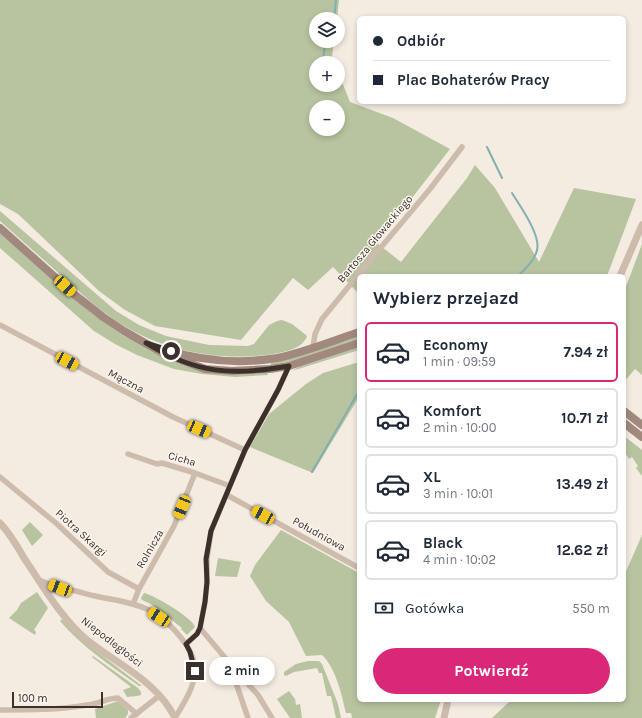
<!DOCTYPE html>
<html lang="pl">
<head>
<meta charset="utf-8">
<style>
  body { margin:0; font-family:Karla,sans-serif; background:#f6f6f7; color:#1f2937; height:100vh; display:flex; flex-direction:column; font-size:15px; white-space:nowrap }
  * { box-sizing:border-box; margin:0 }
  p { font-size:13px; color:#747a83 }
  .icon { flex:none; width:22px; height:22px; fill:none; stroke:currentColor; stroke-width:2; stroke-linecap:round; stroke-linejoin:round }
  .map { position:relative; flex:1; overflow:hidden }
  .sheet { position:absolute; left:357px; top:274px; width:269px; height:428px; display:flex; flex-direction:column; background:#fff; border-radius:6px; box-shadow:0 2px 6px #0003 }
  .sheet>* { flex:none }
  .banner { position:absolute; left:357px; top:16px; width:269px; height:88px; border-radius:6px; box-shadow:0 2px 6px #0003; display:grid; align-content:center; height:88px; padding:0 16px; background:#fff }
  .controls { position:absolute; left:309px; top:12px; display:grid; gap:8px }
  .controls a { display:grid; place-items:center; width:36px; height:36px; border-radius:50%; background:#fff; box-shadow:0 2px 6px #0003; font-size:20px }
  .scale { position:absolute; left:12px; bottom:10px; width:91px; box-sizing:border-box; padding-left:4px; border:2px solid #3b302b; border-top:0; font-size:11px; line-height:14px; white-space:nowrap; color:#3b302b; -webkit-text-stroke:3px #fbf5ee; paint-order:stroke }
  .end { position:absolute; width:18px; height:18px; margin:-9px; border:5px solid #3b302b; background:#fff; box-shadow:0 0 0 2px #fff }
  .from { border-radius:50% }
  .bubble { position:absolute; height:28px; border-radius:14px; background:#fff; box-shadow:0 2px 6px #0003; font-size:13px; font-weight:700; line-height:28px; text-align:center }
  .car { position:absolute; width:12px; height:24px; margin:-12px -6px; border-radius:5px; box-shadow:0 0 3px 1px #0007; background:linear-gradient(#f5c518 24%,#345 0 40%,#f5c518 0 76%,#345 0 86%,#f5c518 0) }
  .banner b { display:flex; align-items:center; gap:14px; height:38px; font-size:15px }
  .banner b+b { border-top:1px solid #e0e1e3 }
  .banner i { width:10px; height:10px; background:#1f2937 }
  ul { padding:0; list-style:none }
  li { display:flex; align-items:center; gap:12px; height:60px; margin:0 8px 6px; padding:0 8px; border:2px solid #e0e1e3; border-radius:6px }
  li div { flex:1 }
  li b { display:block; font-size:15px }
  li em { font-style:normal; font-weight:700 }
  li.on { border-color:#db2777 }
  li>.icon { width:36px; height:36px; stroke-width:1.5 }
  h2 { padding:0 16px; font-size:18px; line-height:48px }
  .pay { display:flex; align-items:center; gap:10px; height:44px; padding:0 16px; font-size:15px }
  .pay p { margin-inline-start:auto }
  .cta { display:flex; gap:8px; margin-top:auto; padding:8px 16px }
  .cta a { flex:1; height:46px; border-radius:24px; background:#db2777; color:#fff; font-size:16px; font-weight:700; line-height:46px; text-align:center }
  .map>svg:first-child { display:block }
  .green { fill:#b8c4a0; fill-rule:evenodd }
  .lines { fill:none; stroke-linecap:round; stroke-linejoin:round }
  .stream { stroke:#7fb0b2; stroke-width:2 }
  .minor { stroke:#cdbbac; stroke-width:5.5 }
  .tertiary { stroke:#cdbbac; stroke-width:7 }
  .secondary { stroke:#a18a7d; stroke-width:8 }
  .route { stroke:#3b302b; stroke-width:5 }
  .labels { text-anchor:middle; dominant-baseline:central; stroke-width:3; stroke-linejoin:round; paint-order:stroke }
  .street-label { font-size:11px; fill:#3b302b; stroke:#fbf5ee }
</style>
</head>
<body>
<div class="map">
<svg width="642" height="718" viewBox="0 0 642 718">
  <rect width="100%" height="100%" fill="#f4ebe1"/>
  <path class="green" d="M0,0H339L337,19H316V41H334L332,57L335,63H316V85H338V72L350,102L393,118L450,149L377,243L401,262L467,178L475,165L495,188L539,262L574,188L636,199L607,276H359V294L333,267L308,290L293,278L241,340L155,326L125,310L99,291L18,214L0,204ZM316,107H338V129H316Z
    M0,211L116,311L139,325L166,336L209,345L248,346L254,344L269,325L277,321L282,320L292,324L306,335L307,337C305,340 302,344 299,346C287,353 268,355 255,356C208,359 161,349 121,324C100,311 82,294 64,278C43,259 21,240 0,221Z
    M0,233L91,313L124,336L208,373L233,375L267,373L268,375L235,377L202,374L174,369L137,355L115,344L94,331L0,248Z
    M642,244V375L635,369L624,382V292Z
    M359,336V339L292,361L271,365V362Z
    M359,347V350L292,371L299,367Z
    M359,362V397L313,473L250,447L269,414L306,384L323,373Z
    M624,436L642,450V476L636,468L638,466L632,457L629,459L624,451Z
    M30,522L43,535L32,546L22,530Z
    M281,530L359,573V700H441L435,718H352L351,713H346C342,696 336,668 322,655L306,656L289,622L266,601L250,576L255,565Z
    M642,535V718H492L511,700H624V576Z
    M218,558L241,562L237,577L215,576Z
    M37,592L48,608L34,630L36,632L35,635L9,618L17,610L21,603Z
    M144,593C154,595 193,618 195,627L187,635L181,629L182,628C167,617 161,608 142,600L141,598Z
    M62,619L73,631L91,647L142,686H139C111,666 82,647 60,621Z
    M93,656L138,688L141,692V695L137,696L127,697L123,690L131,687L92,657Z
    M308,661H319L322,664L338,704L341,718H336L331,696H327L322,673H319L317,668L294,672L286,676L284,675V672L296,664Z
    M289,691L295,699L296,705L300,704L302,718H290L277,699Z
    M118,701L128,710V714L125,718H96L95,709Z"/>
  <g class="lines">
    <path class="stream" d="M334,19L336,0
      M323,63L324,51L327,41
      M487,147L502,178
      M512,193C520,206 541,235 537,250C535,260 525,269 518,276
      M312,472L359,391"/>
    <path class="minor" d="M0,325L173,417L245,450
      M313,347L315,334L322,319L372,258L430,189L462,147
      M128,454L157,464L162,463L195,473L230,486
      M0,477L57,524L108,572L139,589L133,604
      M227,495L359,568
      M39,580L60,588
      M139,589L174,526L195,473
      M48,592C61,584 80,593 95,596C113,600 134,602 151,611C170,622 197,650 195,673C193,690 183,704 175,718
      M200,628L237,672L258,695L272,718
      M186,644L197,634L200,628L205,602L207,582V559L211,531L245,450L278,390L289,366
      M237,672L236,683L248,718
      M0,710C29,710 59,710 87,705C98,704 107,698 118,698L137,714
      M131,718L159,696"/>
    <path class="tertiary" d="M620,276L642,225
      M0,523C10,533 17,546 24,558C43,586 61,618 87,640C117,664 158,682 175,718
      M444,718L448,700"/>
    <path class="secondary" d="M0,228L75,295L103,317L124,331L161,352L205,369L232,371L270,369L289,366L359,343
      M167,350C202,361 240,364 277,358C305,352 332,341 359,332
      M624,411L642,425
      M624,423L642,437"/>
  </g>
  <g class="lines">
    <path class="route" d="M171,351L146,343C196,374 233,376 289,366L278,390L245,450L211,531L206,559L207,582L205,602L200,628L197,634L186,644L190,652L195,671"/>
  </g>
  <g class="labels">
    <g class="street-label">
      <text transform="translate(375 239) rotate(-50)">Bartosza Głowackiego</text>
      <text transform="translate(126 381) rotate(28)">Mączna</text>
      <text transform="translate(182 459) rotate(16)">Cicha</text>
      <text transform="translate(81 533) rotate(42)">Piotra Skargi</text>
      <text transform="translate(319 534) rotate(29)">Południowa</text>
      <text transform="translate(150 549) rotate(-60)">Rolnicza</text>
      <text transform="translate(112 642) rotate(38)">Niepodległości</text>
    </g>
  </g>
</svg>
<div class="controls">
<a><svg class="icon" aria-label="layers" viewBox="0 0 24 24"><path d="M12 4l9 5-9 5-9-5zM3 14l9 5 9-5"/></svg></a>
<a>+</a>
<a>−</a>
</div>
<div class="scale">100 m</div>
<i class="end from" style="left:171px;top:351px"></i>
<i class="end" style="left:195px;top:671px"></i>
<div class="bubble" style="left:209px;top:657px;width:66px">2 min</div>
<i class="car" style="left:65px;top:286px;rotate:132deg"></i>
<i class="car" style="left:67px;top:361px;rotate:118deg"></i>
<i class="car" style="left:199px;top:429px;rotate:113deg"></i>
<i class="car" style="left:182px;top:507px;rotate:202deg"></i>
<i class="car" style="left:263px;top:515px;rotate:299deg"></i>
<i class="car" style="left:60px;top:588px;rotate:291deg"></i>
<i class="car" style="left:159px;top:617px;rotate:303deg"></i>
<div class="banner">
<b><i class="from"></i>Odbiór</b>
<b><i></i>Plac Bohaterów Pracy</b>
</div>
<section class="sheet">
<h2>Wybierz przejazd</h2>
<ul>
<li class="on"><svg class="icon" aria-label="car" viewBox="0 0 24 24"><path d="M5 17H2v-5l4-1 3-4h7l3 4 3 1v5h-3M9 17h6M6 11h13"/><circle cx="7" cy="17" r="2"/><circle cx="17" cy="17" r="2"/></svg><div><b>Economy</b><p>1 min · 09:59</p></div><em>7.94 zł</em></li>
<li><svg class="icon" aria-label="car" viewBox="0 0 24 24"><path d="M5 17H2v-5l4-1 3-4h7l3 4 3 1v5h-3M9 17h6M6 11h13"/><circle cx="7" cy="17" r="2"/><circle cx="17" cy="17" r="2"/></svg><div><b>Komfort</b><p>2 min · 10:00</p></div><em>10.71 zł</em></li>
<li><svg class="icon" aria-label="car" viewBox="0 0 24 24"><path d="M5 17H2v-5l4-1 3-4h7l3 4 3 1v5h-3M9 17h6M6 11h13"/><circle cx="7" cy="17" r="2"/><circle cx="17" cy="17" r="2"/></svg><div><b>XL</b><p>3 min · 10:01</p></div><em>13.49 zł</em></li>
<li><svg class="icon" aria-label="car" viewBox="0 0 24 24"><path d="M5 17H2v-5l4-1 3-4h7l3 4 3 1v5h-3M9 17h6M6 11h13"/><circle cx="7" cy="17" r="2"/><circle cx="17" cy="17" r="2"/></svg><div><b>Black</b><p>4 min · 10:02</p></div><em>12.62 zł</em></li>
</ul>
<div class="pay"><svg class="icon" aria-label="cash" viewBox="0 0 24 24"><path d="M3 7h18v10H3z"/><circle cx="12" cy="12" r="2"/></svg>Gotówka<p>550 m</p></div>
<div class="cta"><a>Potwierdź</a></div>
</section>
</div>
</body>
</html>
